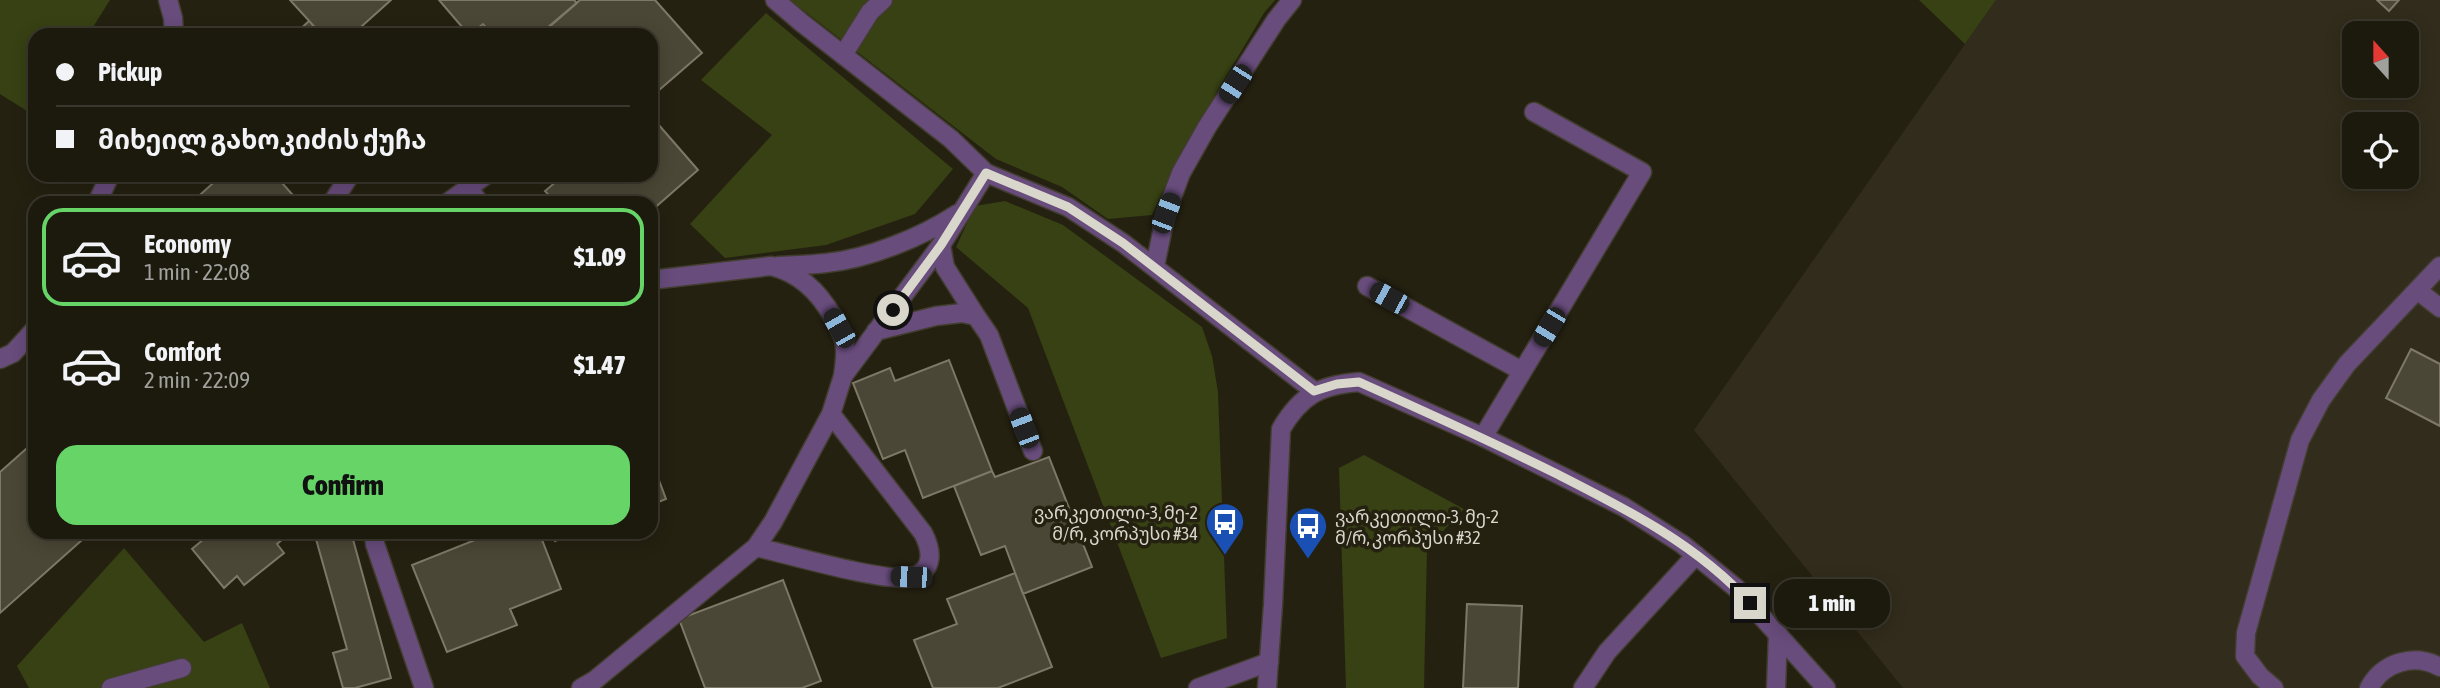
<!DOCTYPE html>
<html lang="en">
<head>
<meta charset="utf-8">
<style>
  body { margin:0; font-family:"Asap Condensed","Noto Sans Georgian",sans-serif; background:#29261b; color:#f1f3f6; height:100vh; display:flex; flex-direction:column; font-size:26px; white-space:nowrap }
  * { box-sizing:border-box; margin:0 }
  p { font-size:23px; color:#a0a09d }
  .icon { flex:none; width:38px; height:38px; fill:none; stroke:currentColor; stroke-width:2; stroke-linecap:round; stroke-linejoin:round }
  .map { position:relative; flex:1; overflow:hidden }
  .panel { position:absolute; left:28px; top:196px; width:630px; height:343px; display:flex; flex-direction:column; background:#1c190d; border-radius:21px; box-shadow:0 4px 18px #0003,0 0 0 2px #3a382e }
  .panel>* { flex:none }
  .top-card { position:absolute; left:28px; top:28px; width:630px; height:154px; border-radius:21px; box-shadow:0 4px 18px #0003,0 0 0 2px #3a382e; display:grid; align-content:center; height:154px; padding:0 28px; background:#1c190d }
  .needle { width:46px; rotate:339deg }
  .tools { position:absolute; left:2342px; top:21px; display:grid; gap:14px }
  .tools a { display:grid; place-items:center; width:77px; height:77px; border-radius:14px; background:#1c190d; box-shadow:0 4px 18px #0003,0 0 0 2px #3a382e; font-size:35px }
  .end { position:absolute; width:32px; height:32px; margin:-16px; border:9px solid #d9d7cc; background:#111; box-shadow:0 0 0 4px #111 }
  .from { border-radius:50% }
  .bubble { position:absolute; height:49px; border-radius:21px; background:#1c190d; box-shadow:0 4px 18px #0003,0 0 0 2px #3a382e; font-size:23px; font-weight:800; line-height:49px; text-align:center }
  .car { position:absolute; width:21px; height:42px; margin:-21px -10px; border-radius:9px; box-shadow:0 0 5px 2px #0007; background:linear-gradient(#222 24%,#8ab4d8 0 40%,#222 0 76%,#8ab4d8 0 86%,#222 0) }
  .top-card b { display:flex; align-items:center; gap:24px; height:66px; font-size:26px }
  .top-card b+b { border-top:2px solid #3a382e }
  .top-card i { width:18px; height:18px; background:#f1f3f6 }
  ul { padding:12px 0 0; list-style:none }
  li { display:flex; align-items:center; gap:21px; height:98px; margin:0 14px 10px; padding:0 14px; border:4px solid transparent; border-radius:21px }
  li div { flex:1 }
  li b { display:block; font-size:26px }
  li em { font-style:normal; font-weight:800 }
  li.selected { border-color:#66d466 }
  li>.icon { width:63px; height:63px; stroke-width:1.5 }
  .primary-button { display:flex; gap:14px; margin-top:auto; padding:14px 28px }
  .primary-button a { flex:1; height:80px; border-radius:21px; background:#66d466; color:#111; font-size:28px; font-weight:800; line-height:80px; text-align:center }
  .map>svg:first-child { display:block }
  .industrial { fill:#312c1b; fill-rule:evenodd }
  .green { fill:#374113 }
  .building { fill:#4b4736; stroke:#7e7966; stroke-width:2 }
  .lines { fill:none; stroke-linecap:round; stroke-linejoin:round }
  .service-casing { stroke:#423e2f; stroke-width:21 }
  .minor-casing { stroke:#423e2f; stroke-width:21 }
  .tertiary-casing { stroke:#423e2f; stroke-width:21 }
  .service { stroke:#684c7c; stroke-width:18 }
  .minor { stroke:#684c7c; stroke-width:18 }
  .tertiary { stroke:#684c7c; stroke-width:18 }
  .route { stroke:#d9d7cc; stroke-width:9 }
  .labels { text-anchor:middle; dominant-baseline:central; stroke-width:7; stroke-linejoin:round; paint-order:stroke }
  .poi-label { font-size:18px; fill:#d9d7cc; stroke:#252111; text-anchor:end }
</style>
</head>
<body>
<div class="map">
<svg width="2440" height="688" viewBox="0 0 2440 688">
  <rect width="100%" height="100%" fill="#252111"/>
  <path class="industrial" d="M1996,0H2440V688H1903L1694,430ZM2354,33H2406V86H2354ZM2354,124H2406V177H2354Z"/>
  <path class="green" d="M0,0H110L88,35H35V116L0,94Z
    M790,0H1275L1264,13L1183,149L1152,215L1108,219L1062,187L996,159Z
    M1919,0H1996L1965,44Z
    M766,13L953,169L915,214L826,245L725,258L690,224L772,135L701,80Z
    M1005,201L1063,225L1202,327L1212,356L1218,392L1227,638L1161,658L1028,308L956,247L975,206Z
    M1364,455L1464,509L1427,548L1424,688H1346L1339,468Z
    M124,548L204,642L242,623L270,688H29L17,666Z"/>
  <path class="building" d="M290,0H391L352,35H322Z
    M439,0H574L577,3L540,35H493L483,24L469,35Z
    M580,0H655L702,53L651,97V35H555L548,27Z
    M2377,0H2399L2389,11Z
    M309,21L322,35H294Z
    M651,116L698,170L651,211V203H556L545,191L564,175H651Z
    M222,175H275L300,203H191Z
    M2411,349L2440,364V426L2386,398Z
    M949,360L992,471L923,498L905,450L883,459L853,383L890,368L895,381Z
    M35,441V532H91L0,613V472Z
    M1049,457L1092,567L1023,594L1005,546L981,555L954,486L992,471L995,477Z
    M651,459L666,499L651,505Z
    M198,532H287L289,534L277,544L284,553L244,585L237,576L224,588L192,549L204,539Z
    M314,532H351L391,678L355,688H343L333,653L347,649Z
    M495,532H539L561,589L510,609L517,625L447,652L412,565Z
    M551,532H579L555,541Z
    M1015,573L1052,667L998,688H933L914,640L957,624L947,599Z
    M783,580L821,681L802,688H705L679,619Z
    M1467,604L1522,606L1518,688H1463Z"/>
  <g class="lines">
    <g class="service-casing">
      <path id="service" d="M168,0L173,18L174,35
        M843,55L870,12L883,0
        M468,188L480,203
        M97,203L110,175
        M332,203L350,175
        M447,203L486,175
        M941,245L945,267L976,316
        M778,266C794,265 810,265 826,263C868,259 922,237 957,214
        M651,280L771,266C800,273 819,292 833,317C838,326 845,337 845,348C846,357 844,367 843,376
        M1367,286L1522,371
        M2417,290L2440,308
        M876,331L936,316L962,313L976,316L989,335L1033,451
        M0,359L13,353L35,329
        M1483,437L1642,172L1534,112
        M374,532L375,544L424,688
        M756,547C787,554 886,583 911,577C935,571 932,550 923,533L831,414
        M111,688L182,668
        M581,688L595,680L756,547L773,522L831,414L843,376L941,245L986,173
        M1198,688L1269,662
        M1583,688L1607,652L1696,555
        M1776,688L1778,634
        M2274,688L2260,676L2245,656L2246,633L2300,440L2321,400L2347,364L2440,266
        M2369,688C2383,662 2414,653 2440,667"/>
    </g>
    <g class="minor-casing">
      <path id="minor" d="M775,0L802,23L951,139L986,173L1068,207L1123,243L1314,391
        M1155,266L1166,213L1181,173L1207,127L1276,20L1292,0"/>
    </g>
    <g class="tertiary-casing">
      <path id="tertiary" d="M1267,688L1273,605L1281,429C1301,395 1320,385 1359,382L1483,437L1624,507L1682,544L1736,588L1826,688"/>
    </g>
    <use href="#service" class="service"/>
    <use href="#minor" class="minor"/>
    <use href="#tertiary" class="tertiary"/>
  </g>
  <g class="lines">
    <path class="route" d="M893,310L941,245L986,173L1068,207L1123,243L1314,391L1337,384L1359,382C1426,412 1492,442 1557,474C1626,509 1698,545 1750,603"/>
  </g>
  <defs>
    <g id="bus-pin" transform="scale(2.0125)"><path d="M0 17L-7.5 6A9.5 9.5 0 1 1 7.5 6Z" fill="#1a4fb4" stroke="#252111"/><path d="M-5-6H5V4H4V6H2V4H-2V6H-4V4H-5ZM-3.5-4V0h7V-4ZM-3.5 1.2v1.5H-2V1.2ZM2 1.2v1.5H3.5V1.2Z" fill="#fff"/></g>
  </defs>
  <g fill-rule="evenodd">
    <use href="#bus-pin" x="1225" y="522"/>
    <use href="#bus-pin" x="1308" y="526"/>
  </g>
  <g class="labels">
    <g class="poi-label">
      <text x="1198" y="512">ვარკეთილი-3, მე-2<tspan x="1198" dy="21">მ/რ, კორპუსი #34</tspan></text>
      <text x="1335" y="516" text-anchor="start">ვარკეთილი-3, მე-2<tspan x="1335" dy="21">მ/რ, კორპუსი #32</tspan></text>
    </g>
  </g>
</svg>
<div class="tools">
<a><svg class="needle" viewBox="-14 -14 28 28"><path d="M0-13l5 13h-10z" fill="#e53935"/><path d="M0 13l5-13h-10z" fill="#a0a09d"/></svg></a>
<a><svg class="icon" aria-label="locate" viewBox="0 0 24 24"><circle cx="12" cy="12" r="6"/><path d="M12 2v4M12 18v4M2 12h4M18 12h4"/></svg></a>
</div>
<i class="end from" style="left:893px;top:310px"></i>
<i class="end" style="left:1750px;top:603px"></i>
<div class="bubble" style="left:1774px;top:579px;width:116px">1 min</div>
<i class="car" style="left:1235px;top:84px;rotate:213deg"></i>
<i class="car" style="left:1166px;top:213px;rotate:21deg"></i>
<i class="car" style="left:1389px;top:298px;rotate:299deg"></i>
<i class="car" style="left:1549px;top:327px;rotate:211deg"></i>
<i class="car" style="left:839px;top:328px;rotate:330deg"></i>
<i class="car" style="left:1024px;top:428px;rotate:339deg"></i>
<i class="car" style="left:911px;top:577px;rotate:272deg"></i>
<div class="top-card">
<b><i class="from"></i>Pickup</b>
<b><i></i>მიხეილ გახოკიძის ქუჩა</b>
</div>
<section class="panel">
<ul>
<li class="selected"><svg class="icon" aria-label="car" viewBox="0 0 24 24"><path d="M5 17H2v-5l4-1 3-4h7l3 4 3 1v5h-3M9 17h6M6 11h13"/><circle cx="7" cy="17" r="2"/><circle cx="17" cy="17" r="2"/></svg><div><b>Economy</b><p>1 min · 22:08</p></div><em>$1.09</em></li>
<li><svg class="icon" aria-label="car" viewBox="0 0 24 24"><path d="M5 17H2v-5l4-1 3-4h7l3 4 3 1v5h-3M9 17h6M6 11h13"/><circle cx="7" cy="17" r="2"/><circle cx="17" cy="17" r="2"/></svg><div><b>Comfort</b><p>2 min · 22:09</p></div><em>$1.47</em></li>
</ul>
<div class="primary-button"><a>Confirm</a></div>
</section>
</div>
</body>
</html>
